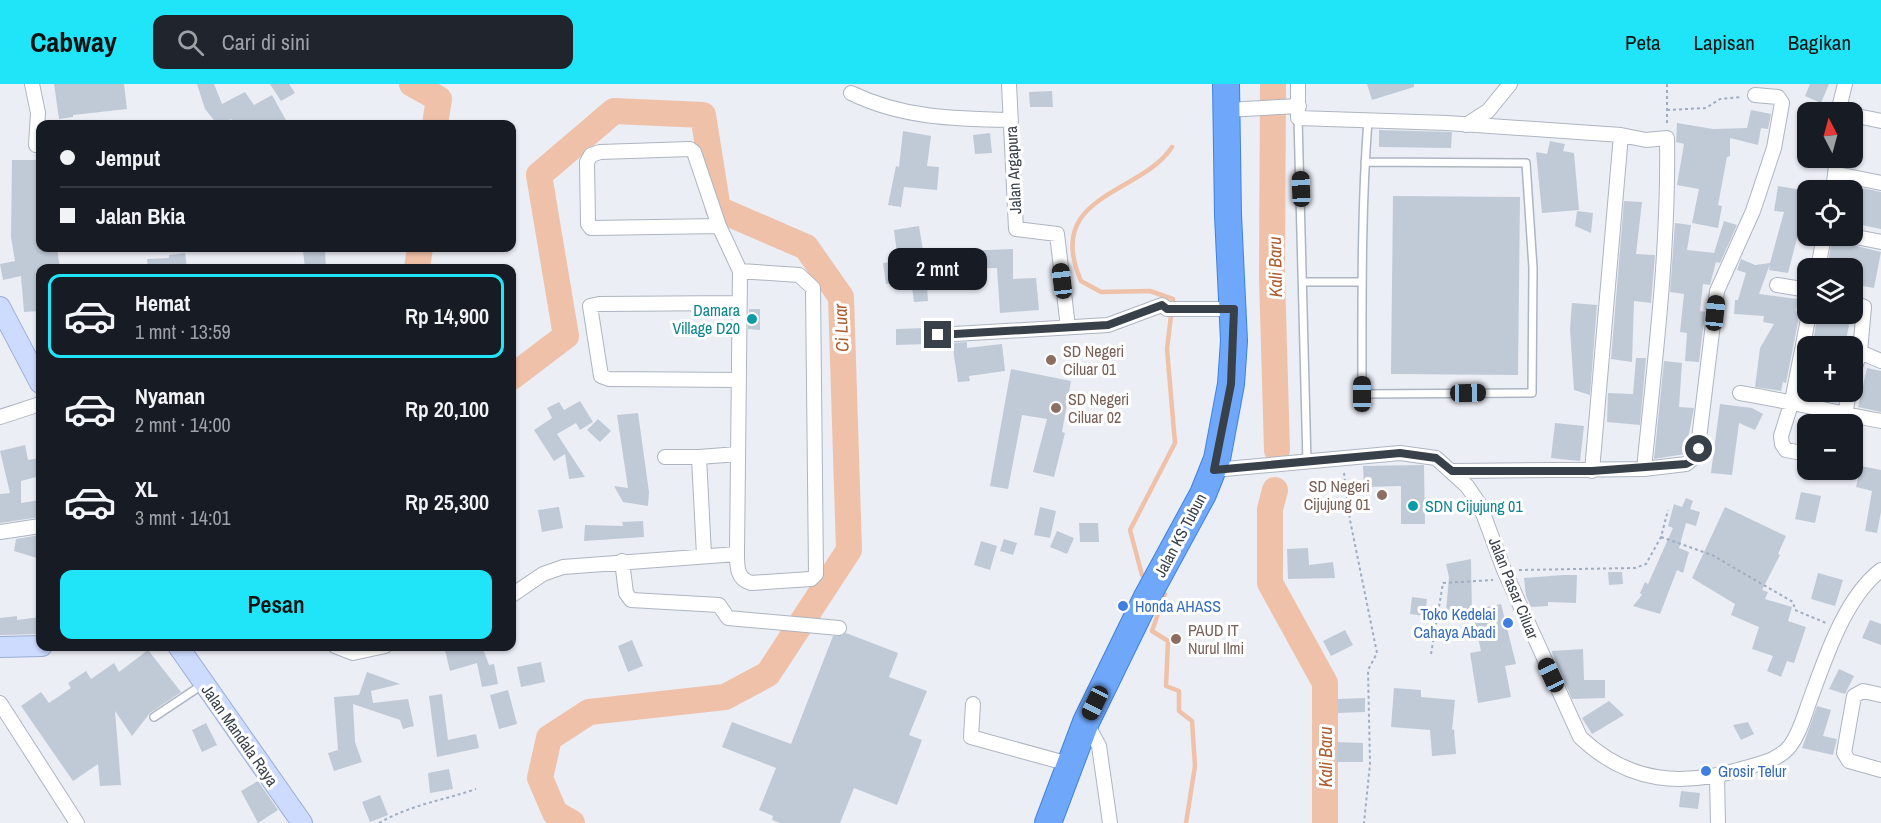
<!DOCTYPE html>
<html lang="id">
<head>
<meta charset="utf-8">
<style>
  body { margin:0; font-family:"Archivo Narrow",sans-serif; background:#20242c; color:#f1f3f6; height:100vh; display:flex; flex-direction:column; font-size:22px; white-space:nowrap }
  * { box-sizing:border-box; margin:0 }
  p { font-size:20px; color:#9ea1a6 }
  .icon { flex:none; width:33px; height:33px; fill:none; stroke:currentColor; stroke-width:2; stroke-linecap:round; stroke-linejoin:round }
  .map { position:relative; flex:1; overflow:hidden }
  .panel { position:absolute; left:36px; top:180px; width:480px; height:387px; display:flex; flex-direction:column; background:#171b24; border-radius:12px; box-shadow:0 2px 4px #0004 }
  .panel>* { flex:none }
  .hud { position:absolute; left:36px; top:36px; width:480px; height:132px; border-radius:12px; box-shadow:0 2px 4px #0004; display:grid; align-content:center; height:132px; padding:0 24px; background:#171b24 }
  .needle { width:39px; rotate:354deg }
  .fabs { position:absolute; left:1797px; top:18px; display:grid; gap:12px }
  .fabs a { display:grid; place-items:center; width:66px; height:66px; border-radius:12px; background:#171b24; box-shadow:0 2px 4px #0004; font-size:30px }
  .end { position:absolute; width:27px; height:27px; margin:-14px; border:8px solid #384049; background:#fff; box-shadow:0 0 0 3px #fff }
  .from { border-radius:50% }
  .bubble { position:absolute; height:42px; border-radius:12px; background:#171b24; box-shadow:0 2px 4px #0004; font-size:20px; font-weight:600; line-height:42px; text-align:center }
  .car { position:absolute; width:18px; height:36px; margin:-18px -9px; border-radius:8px; box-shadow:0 0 4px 2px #0007; background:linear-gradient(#222 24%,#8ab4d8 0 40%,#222 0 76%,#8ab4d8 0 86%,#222 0) }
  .hud b { display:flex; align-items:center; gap:21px; height:57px; font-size:22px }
  .hud b+b { border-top:2px solid #363941 }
  .hud i { width:15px; height:15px; background:#f1f3f6 }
  ul { padding:10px 0 0; list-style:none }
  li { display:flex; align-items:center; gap:18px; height:84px; margin:0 12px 9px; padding:0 12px; border:3px solid transparent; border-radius:12px }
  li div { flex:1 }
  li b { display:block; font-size:22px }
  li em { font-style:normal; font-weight:600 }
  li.active { border-color:#20e4f7 }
  li>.icon { width:54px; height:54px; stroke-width:1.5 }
  .action { display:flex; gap:12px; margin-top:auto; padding:12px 24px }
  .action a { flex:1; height:69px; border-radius:12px; background:#20e4f7; color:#111; font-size:24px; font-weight:600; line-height:69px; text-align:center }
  header { display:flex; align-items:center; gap:36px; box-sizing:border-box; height:84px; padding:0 30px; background:#20e4f7; color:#111 }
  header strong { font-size:28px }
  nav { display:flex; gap:33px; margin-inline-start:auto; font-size:21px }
  .search { width:420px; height:54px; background:#20242c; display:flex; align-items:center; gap:15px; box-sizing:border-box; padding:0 21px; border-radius:12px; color:#9ea1a6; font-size:22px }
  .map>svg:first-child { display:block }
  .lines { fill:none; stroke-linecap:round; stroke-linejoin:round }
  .stream { stroke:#f0c1a9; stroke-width:4.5 }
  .river { stroke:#f0c1a9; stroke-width:26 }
  .building { fill:#c0cad7 }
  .lane-casing { stroke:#adb5c1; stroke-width:10 }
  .street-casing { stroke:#adb5c1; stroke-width:16 }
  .secondary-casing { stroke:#9badd4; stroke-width:22 }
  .highway-casing { stroke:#3e82dc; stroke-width:28 }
  .path { stroke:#9fadc2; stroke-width:2; stroke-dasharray:3 3; stroke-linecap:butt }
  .lane { stroke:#fff; stroke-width:7 }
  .street { stroke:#fff; stroke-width:14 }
  .secondary { stroke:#ccdbfe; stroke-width:20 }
  .highway { stroke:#6fa7fb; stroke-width:26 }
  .route { stroke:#384049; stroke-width:8 }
  .culture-dot { fill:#0f9aa8; stroke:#fff; stroke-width:2 }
  .education-dot { fill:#8d6e63; stroke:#fff; stroke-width:2 }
  .shop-dot { fill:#3f7fe0; stroke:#fff; stroke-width:2 }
  .labels { text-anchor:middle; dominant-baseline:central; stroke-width:6; stroke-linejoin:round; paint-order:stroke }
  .street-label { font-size:16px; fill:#384049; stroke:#fff }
  .culture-label { font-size:16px; fill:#0d838f; stroke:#fff; text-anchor:end }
  .education-label { font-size:16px; fill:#785e54; stroke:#fff; text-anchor:start }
  .shop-label { font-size:16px; fill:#366cbe; stroke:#fff; text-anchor:start }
  .water-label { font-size:18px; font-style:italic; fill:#ad5d30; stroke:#fff }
</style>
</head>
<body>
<header>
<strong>Cabway</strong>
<div class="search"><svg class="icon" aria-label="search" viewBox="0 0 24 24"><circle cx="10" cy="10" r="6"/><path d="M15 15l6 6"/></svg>Cari di sini</div>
<nav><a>Peta</a><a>Lapisan</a><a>Bagikan</a></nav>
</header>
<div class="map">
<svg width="1881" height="739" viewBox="0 0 1881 739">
  <rect width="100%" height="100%" fill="#ebeef5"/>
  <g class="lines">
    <path class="stream" d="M1146,494L1142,491L1130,446L1175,359L1167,265L1173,215L1150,207L1101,208L1081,197C1043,110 1141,111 1172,63
      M1160,505L1165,510L1152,547L1168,557L1166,602L1179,607V627L1192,637L1195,682L1186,739"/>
    <path class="river" d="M412,0L439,15L435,40
      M1273,0L1272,193L1277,366
      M417,184L420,164
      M512,293L566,252L539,91L614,27L703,31L718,125L806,163L841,213L849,466L768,590L725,613L589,628L549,654L540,694L555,729L572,739
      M1275,406L1270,425V499L1325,599V739"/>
  </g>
  <path class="building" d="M54,0H124L127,25L73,31V33L59,35Z
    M197,0H214L222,20L245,8L254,21L272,11L288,40H235L231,35L223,40H217L205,25Z
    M270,0H289L295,9L281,17Z
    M1367,0H1414V3L1372,16Z
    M1810,0H1829L1821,19L1805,12Z
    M1052,7L1053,23H1030L1029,8Z
    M1751,26L1771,30L1768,45L1761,44L1758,61L1730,54V72L1727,73L1718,121L1722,122L1718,144L1692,139L1699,105L1677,101L1684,60L1676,58L1677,39L1713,45L1747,44Z
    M1379,46L1452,48L1451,64L1379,63Z
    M903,47L931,52L927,82L939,83L937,106L904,103L901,123L888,121L896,82L899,83Z
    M990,49L992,69L975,70L973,51Z
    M1550,57L1565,60L1563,67L1574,69L1579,126L1542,129L1536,68L1547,70Z
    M12,76H38L40,164H57L60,184H40V227L24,228L21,192L3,196L0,180L15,177L11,153Z
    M1778,102L1808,107L1806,132L1803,131L1788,189L1769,186L1770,180L1759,210L1798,215L1796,227L1800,228L1786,299L1783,298L1781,307L1755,303L1760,264L1774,240L1763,238L1764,232L1734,230L1735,216H1738L1746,189L1737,186L1741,175L1755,181L1770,179L1784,128L1774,127Z
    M1852,102L1881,108V145L1852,139Z
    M1393,112L1520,113L1518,291L1391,290Z
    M1624,117L1642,118L1636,170L1655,171L1651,219L1634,217L1632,278L1611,275Z
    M1577,127L1593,129L1591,149L1575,142Z
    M1724,137L1737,141L1720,179L1716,178L1710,201L1703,200L1700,227L1705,228L1699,278L1685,277L1687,249L1680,248L1684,210L1670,208L1675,139L1691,141L1687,166L1714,169Z
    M919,142L924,172H928L931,189L926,190L928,217L914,218L911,196L886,200L883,179L898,177L894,146Z
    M1832,156L1881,168L1874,204L1852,200V184H1827Z
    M1013,165V195L1036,194L1039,226L1000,229L997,184L960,185V167Z
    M325,166L326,184H305L303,167Z
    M185,169L187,184H148L147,175L169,174V171Z
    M1572,219L1597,221L1590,311L1574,306L1570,245Z
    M749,225H760V246L748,245Z
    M1818,230H1851L1845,262H1812Z
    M927,244V260L896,261V245Z
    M967,258V264L1002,260L1005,287L969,292L970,297L958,298L952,259Z
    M1636,274H1646L1640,341L1607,338L1608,309L1633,310Z
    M1664,277L1682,279L1679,323L1694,324L1685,370L1654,375Z
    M1867,284L1881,287V328L1858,323Z
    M1011,285L1071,297L1062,348L1065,349L1054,393L1033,388L1047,335L1022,331L1008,405L990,402Z
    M580,317L593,338L580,346L576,339L557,350L585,393L569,395L565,370L554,377L534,346L552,334L547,324L559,318L564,326Z
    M1720,320L1752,324L1763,330L1755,346L1739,339L1732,391L1711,389Z
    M638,329L649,408L648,422L623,418L614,402L628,404L617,331Z
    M598,335L611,347L600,358L587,346Z
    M1555,339L1584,342L1580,377L1551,374Z
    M25,361L28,376L40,374V392L21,397V419L40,416V433L0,439V410L10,409L0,367Z
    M1424,381L1425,440H1401V402L1364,403L1363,382Z
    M1861,382L1881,386V428L1877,449L1865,447L1872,407L1856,403Z
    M1801,408L1821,412L1815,439L1795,435Z
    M1686,414L1693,417L1690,425L1700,428L1696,442L1686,439L1679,464L1689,468L1683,489L1677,486L1660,530L1633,522L1642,511L1640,509L1645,498L1648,500L1673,444L1668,442L1674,420L1682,423Z
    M559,423L563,444L542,448L538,426Z
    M1040,423L1056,427L1050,454L1034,451Z
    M1725,423L1786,452L1778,470L1780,471L1762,506L1768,508L1765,515L1792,523L1788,537L1806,543L1794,579L1787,577L1781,593L1767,587L1773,572L1752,565L1759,543L1731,531L1735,520L1692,494Z
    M643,437L644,453L584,457L585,441L623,442L622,438Z
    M1079,439H1098L1099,458H1080Z
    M1057,447L1074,454L1067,470L1050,463Z
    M40,451V475L14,467L16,455Z
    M1004,455L1017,459L1013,471L1000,467Z
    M981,457L997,462L990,486L974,481Z
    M1308,464L1309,481L1333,478L1335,494L1288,495L1287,465Z
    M1471,475L1472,529L1446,527L1449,493L1446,480Z
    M1608,488H1622L1623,500L1609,501Z
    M1818,489L1843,496L1835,522L1811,515Z
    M1563,491H1577L1576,519L1548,518V522L1531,523L1526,512L1524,494Z
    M1412,513L1427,515L1425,532L1410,530Z
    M1501,520L1516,580L1505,582L1511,613L1478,619L1470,569L1481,567L1472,526Z
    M17,532V536L40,533V550L0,551V534Z
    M1870,536L1881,540V561L1862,554Z
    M1345,546L1353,561L1331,572L1323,557Z
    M846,549L898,569L889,593L927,607L909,651L922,656L897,721L854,704L840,739H780L772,736L773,732L759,726L776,684L722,663L732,638L791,660L833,552H842Z
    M632,556L643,582L628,588L618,562Z
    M444,562H482L489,581L494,580L498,600L482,603L477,579L450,587Z
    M1583,565L1584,596H1605V614L1572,615L1552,569V567Z
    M148,566L181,608L150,629L132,652L115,627L121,701L100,702L98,680L73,697L21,622L41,608L49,619L71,604L68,599L86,587L91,595L114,579L119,588Z
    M541,578L545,598L521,603L517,583Z
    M1839,585L1854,592L1845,610L1829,605Z
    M367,588L400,600L371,607L373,619L408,615L414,642L403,645L400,636L353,620L355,658L362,678L334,687L328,669L338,666L334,613L359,611Z
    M1394,604L1421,606V613L1455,616L1452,646L1454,645L1456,670L1432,672L1430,646L1391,643Z
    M508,606L517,640L499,645L490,611Z
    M442,610L448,656L476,650L479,664L437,673L429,612Z
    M1365,614V628L1338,629L1337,615Z
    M1609,617L1624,631L1592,650L1582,634Z
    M1817,622L1831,626L1823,652L1837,655L1833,671L1802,664Z
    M1748,638L1754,650L1741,656L1733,641Z
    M206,639L217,661L202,668L192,646Z
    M1337,658L1363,659V678H1336Z
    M449,685L453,705L430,709L428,689Z
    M258,697L278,726L258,739L241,707Z
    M1681,707L1700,709L1698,725L1679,723Z
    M380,711L388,731L370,738L362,718Z"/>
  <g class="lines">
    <g class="lane-casing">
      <path id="lane" d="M1298,34L1307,379
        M1365,78L1526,79L1533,184L1532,309L1362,310C1362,219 1361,127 1368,36
        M1304,198H1362
        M154,633L202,601"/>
    </g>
    <g class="street-casing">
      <path id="street" d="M32,0L38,29L36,61
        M1009,0L1016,145L1057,150L1068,243
        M1298,0V34L1447,39L1621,51L1646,56L1667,54C1669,165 1655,275 1644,385
        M851,9C902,34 955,35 1011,36
        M1226,26L1299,22
        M1838,28L1845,0
        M1852,31L1881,37
        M1466,41L1488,27L1510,0
        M1837,90L1881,99
        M1833,106L1837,74
        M1851,152L1881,158
        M1818,184L1824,152
        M1777,201L1808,206
        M1852,218L1864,223L1860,268L1852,292
        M738,219L599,220L590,222L601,292L609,295L738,296
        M938,251L1108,241L1162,221L1167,225H1234
        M1860,268L1881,277
        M1740,309C1788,317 1834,328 1881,337
        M0,333L40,320
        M1844,338L1849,308
        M1808,370L1786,366L1782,360L1781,352L1792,317L1809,230
        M665,373H699
        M1214,386L1400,369L1436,374L1467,402L1480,421L1504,486L1580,653C1629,700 1683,703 1745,684C1761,679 1779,676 1790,662C1800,649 1804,632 1810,616C1825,575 1845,513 1881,486
        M1452,387L1644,385L1686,380L1697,371L1717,207L1753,127L1774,64L1782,19L1778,13L1755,11
        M1592,387L1621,51
        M0,448L40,442
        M737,470L740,187
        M704,471L699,373L738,370
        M622,477L626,509L631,516L719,521L728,534L839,544
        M512,511L543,490L563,483L737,470C737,483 737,495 751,499L811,495L816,490L813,204L799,191L740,187L719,142L694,68L690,65L600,68L591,71L587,78L588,140L591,144L719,142
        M335,562L353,569L385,562
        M1881,611L1863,607L1854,612L1844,669L1849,677L1881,686
        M0,619L77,739
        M973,620L971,653L1069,680
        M1086,638L1099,662L1110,739
        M1717,693L1718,739"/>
    </g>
    <g class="secondary-casing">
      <path id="secondary" d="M0,223L40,299
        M178,562L302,739
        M0,563L42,562"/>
    </g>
    <g class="highway-casing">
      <path id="highway" d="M1048,739L1086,638L1147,513L1203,410L1217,375L1231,300L1234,257L1228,131L1226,0"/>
    </g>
    <path class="path" d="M1667,0V39
      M1667,26L1706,24L1720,15L1742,13
      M1344,389L1350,436L1377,569L1368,586L1370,680L1364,739
      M1661,453L1712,471L1793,518L1795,526L1826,539
      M1519,486L1635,484L1646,480L1661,453L1668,426
      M1431,570L1443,499L1493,496
      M379,739C413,720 441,717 476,705"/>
    <use href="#lane" class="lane"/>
    <use href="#street" class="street"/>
    <use href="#secondary" class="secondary"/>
    <use href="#highway" class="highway"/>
  </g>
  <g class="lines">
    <path class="route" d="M938,251L1108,241L1162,221L1167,225H1234L1231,300L1214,386L1400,369L1436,374L1452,387H1592L1686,380L1692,377L1699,365"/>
  </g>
  <g class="culture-dot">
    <circle cx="752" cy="235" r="6"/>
    <circle cx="1413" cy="422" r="6"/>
  </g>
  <g class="education-dot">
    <circle cx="1051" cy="276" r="6"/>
    <circle cx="1056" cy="324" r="6"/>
    <circle cx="1382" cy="411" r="6"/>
    <circle cx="1176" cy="555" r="6"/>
  </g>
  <g class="shop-dot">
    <circle cx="1123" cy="522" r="6"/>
    <circle cx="1508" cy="539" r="6"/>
    <circle cx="1706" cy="687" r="6"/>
  </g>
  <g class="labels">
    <g class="street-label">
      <text transform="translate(1013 86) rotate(-93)">Jalan Argapura</text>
      <text transform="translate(1180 451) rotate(-62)">Jalan KS Tubun</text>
      <text transform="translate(1514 504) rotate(68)">Jalan Pasar Ciluar</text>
      <text transform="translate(240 651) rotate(55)">Jalan Mandala Raya</text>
    </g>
    <g class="culture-label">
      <text x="740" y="226">Damara<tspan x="740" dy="18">Village D20</tspan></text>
      <text x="1425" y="422" text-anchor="start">SDN Cijujung 01</text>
    </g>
    <g class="education-label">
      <text x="1063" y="267">SD Negeri<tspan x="1063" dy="18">Ciluar 01</tspan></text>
      <text x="1068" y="315">SD Negeri<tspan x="1068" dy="18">Ciluar 02</tspan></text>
      <text x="1370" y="402" text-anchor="end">SD Negeri<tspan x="1370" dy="18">Cijujung 01</tspan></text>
      <text x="1188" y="546">PAUD IT<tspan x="1188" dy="18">Nurul Ilmi</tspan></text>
    </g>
    <g class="shop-label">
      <text x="1135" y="522">Honda AHASS</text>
      <text x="1496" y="530" text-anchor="end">Toko Kedelai<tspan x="1496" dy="18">Cahaya Abadi</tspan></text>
      <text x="1718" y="687">Grosir Telur</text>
    </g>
    <g class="water-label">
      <text transform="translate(1275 183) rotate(-91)">Kali Baru</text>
      <text transform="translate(841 244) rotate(-93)">Ci Luar</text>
      <text transform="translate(1325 673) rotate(-90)">Kali Baru</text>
    </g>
  </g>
</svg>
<div class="fabs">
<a><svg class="needle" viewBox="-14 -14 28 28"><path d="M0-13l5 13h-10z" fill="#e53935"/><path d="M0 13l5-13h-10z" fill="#9ea1a6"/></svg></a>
<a><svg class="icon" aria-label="locate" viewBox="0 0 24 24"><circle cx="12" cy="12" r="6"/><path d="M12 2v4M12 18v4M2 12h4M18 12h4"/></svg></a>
<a><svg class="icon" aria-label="layers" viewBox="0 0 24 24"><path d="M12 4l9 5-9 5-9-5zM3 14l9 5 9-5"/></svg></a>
<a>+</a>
<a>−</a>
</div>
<i class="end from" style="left:1699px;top:365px"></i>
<i class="end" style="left:938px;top:251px"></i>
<div class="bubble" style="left:888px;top:164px;width:99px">2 mnt</div>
<i class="car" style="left:1301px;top:105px;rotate:358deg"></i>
<i class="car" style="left:1062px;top:197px;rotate:353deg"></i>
<i class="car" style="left:1715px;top:229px;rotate:6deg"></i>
<i class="car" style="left:1468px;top:309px;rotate:89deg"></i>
<i class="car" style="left:1362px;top:310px;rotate:0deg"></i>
<i class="car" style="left:1551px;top:591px;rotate:335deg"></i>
<i class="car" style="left:1095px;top:619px;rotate:206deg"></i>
<div class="hud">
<b><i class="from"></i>Jemput</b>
<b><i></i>Jalan Bkia</b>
</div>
<section class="panel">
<ul>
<li class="active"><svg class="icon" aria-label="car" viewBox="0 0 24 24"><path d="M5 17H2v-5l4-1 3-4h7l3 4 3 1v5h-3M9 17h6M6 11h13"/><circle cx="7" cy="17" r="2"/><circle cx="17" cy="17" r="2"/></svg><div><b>Hemat</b><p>1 mnt · 13:59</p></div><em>Rp 14,900</em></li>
<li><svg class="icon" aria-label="car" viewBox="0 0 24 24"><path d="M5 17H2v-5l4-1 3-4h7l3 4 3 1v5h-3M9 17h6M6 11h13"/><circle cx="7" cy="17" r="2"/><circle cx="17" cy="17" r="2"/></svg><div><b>Nyaman</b><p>2 mnt · 14:00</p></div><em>Rp 20,100</em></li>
<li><svg class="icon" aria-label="car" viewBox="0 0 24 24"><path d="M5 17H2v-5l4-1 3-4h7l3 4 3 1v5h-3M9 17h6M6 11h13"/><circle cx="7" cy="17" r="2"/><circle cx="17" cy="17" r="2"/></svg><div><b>XL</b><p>3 mnt · 14:01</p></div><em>Rp 25,300</em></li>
</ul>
<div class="action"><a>Pesan</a></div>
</section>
</div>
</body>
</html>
